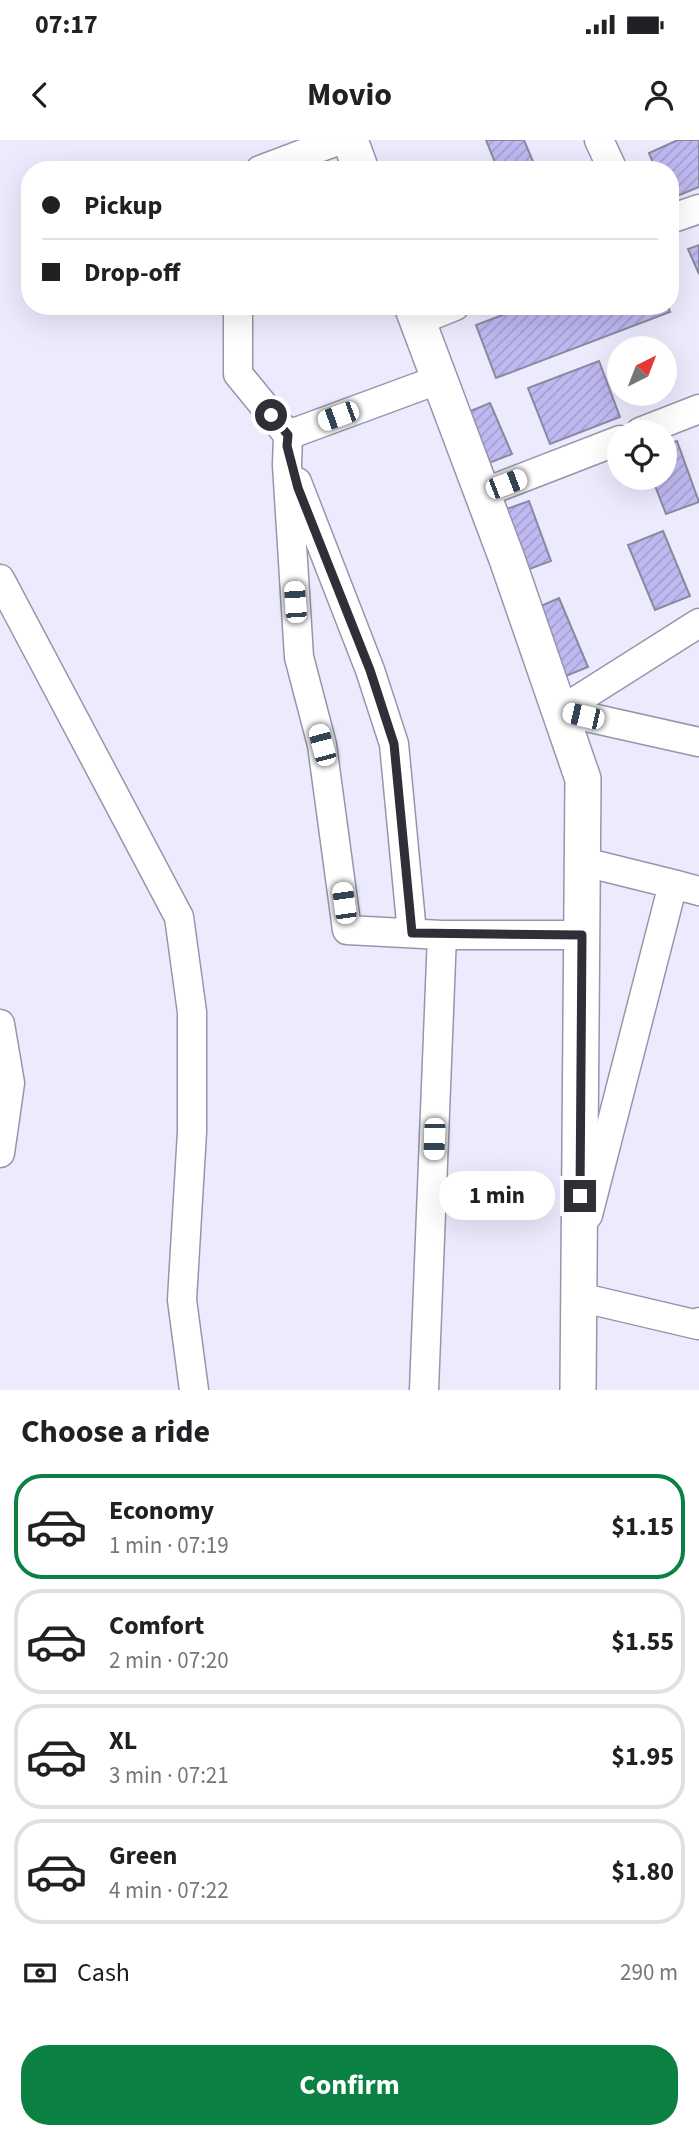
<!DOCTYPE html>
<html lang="en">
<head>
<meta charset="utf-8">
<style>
  body { margin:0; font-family:"Source Sans 3",sans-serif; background:#f6f6f6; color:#202124; height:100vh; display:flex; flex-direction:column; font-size:26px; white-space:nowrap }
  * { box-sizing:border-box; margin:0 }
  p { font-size:23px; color:#757577 }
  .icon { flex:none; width:38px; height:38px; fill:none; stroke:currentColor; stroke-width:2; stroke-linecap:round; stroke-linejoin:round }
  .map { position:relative; height:1250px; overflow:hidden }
  .sheet { display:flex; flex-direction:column; background:#fff; flex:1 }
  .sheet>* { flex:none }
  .hud { position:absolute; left:21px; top:21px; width:658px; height:154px; border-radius:28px; box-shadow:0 7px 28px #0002; display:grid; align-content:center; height:154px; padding:0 21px; background:#fff }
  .needle { width:46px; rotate:42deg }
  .buttons { position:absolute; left:607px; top:196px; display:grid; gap:14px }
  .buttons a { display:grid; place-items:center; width:70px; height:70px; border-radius:50%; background:#fff; box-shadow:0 7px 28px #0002; font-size:35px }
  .end { position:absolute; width:32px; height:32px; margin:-16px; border:9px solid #302f38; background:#fff; box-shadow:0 0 0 4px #fff }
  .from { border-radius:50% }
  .bubble { position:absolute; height:49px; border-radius:24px; background:#fff; box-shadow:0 7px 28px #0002; font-size:23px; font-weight:700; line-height:49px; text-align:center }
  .car { position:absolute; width:21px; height:42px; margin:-21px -10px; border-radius:9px; box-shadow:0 0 5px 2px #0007; background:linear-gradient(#fff 24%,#345 0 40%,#fff 0 76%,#345 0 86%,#fff 0) }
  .hud b { display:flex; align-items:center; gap:24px; height:66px; font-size:26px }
  .hud b+b { border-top:2px solid #e0e0e0 }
  .hud i { width:18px; height:18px; background:#202124 }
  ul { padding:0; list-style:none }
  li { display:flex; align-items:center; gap:21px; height:105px; margin:0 14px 10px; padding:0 7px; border:4px solid #e0e0e0; border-radius:28px }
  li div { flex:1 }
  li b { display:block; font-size:26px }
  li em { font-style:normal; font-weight:700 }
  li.current { border-color:#0b8043 }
  li>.icon { width:63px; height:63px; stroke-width:1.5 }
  h2 { padding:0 21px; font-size:32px; line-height:84px }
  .pay { display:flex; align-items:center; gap:18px; height:77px; padding:0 21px; font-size:26px }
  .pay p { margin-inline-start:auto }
  .cta { display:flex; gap:14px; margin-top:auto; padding:14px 21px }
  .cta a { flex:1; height:80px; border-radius:28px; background:#0b8043; color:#fff; font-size:28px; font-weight:700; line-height:80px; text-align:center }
  .status { display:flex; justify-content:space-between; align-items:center; height:49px; padding:0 35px; background:#fff; direction:ltr }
  .status svg { height:19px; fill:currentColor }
  header { display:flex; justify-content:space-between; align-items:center; height:91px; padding:0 21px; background:#fff; font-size:32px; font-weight:700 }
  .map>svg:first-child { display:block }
  .building { fill:url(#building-hatch); stroke:#8a889f; stroke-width:2 }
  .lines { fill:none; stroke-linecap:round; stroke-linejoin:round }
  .minor-casing { stroke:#9795ac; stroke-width:31 }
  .tertiary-casing { stroke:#9795ac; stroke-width:38 }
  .minor { stroke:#fff; stroke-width:28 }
  .tertiary { stroke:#fff; stroke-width:35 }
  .route { stroke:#302f38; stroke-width:9 }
</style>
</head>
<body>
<div class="status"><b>07:17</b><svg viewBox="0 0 49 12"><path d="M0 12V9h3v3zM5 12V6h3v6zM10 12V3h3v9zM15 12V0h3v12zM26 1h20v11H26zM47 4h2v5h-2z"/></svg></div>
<header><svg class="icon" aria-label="back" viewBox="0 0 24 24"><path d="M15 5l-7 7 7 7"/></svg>Movio<svg class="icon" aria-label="person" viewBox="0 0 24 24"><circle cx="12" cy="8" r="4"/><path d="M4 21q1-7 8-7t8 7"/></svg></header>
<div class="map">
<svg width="699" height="1250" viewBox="0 0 699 1250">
  <defs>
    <pattern id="building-hatch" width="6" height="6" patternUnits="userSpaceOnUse" patternTransform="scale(1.75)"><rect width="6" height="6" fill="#bfb9f1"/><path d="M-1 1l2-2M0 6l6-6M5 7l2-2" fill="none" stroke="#a49fcf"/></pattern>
  </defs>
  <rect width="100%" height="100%" fill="#ecebfe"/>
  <path class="building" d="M486,0H524L534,24L520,30H498Z
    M678,0H699V47L670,59V30H656L649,13Z
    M699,105V134L688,109Z
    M526,166H668L670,172L496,238L476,185Z
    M599,221L620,277L550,304L528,248Z
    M490,263L512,314L484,325L463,274Z
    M677,301L699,362L666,374L652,338H665V305Z
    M529,361L551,421L524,431L501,371Z
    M663,391L690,456L655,470L628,405Z
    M559,458L588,527L561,538L532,470Z"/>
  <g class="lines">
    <g class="minor-casing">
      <path id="minor" d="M599,0L613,30
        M260,30L340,0
        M670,79L699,69
        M238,166V234L288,295
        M418,181L455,166
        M440,239L288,295L287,325L299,517L322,605L347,790L442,795
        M640,292L699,269
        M297,342L370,530L394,604L412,793
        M483,353L620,300
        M0,439L179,777L192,872V992L182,1160L194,1250
        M560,571L699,483
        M560,571L699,602
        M584,722L673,744
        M0,884L10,943L0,1013
        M588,1075L673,744L699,751
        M579,1157L698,1185L699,1182
        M424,1250L442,795H582"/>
    </g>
    <g class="tertiary-casing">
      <path id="tertiary" d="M350,0L361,30
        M412,166L507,419L583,639L578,1250"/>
    </g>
    <use href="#minor" class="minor"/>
    <use href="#tertiary" class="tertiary"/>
  </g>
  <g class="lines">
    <path class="route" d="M271,275L288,295L287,306L298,348L370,530L394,604L412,793L582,795L580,1056"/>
  </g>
</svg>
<div class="buttons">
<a><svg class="needle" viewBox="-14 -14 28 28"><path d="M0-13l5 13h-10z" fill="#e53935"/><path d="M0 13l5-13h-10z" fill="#757577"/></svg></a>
<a><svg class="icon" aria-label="locate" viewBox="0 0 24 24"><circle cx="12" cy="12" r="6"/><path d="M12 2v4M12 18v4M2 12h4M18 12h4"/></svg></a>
</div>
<i class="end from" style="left:271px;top:275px"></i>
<i class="end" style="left:580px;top:1056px"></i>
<div class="bubble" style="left:439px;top:1031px;width:116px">1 min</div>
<i class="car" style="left:338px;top:276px;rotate:250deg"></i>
<i class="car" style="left:506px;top:344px;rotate:69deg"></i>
<i class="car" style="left:295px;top:462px;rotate:356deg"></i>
<i class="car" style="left:583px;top:576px;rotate:283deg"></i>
<i class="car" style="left:322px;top:605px;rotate:345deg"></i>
<i class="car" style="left:344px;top:763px;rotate:352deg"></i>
<i class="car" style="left:434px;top:999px;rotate:182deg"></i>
<div class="hud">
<b><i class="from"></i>Pickup</b>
<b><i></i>Drop-off</b>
</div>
</div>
<section class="sheet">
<h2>Choose a ride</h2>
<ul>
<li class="current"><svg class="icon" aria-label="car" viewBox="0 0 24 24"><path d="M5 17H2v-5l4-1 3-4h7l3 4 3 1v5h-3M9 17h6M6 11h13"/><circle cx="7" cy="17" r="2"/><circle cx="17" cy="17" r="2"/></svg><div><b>Economy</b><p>1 min · 07:19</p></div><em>$1.15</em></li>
<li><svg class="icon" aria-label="car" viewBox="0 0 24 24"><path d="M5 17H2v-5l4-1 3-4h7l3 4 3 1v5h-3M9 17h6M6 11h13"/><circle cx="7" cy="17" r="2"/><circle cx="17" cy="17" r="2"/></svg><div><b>Comfort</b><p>2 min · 07:20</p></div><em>$1.55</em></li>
<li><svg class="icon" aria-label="car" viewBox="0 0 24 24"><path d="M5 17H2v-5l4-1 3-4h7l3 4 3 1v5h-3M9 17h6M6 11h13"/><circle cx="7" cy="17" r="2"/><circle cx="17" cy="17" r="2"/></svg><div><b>XL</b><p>3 min · 07:21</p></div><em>$1.95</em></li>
<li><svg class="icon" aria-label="car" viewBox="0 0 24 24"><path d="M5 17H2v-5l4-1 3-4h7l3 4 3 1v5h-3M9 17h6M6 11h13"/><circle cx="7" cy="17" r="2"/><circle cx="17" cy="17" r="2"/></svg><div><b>Green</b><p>4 min · 07:22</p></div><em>$1.80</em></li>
</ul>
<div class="pay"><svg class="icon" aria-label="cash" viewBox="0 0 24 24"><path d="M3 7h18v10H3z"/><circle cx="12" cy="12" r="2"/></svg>Cash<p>290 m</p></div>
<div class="cta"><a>Confirm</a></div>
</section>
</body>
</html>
